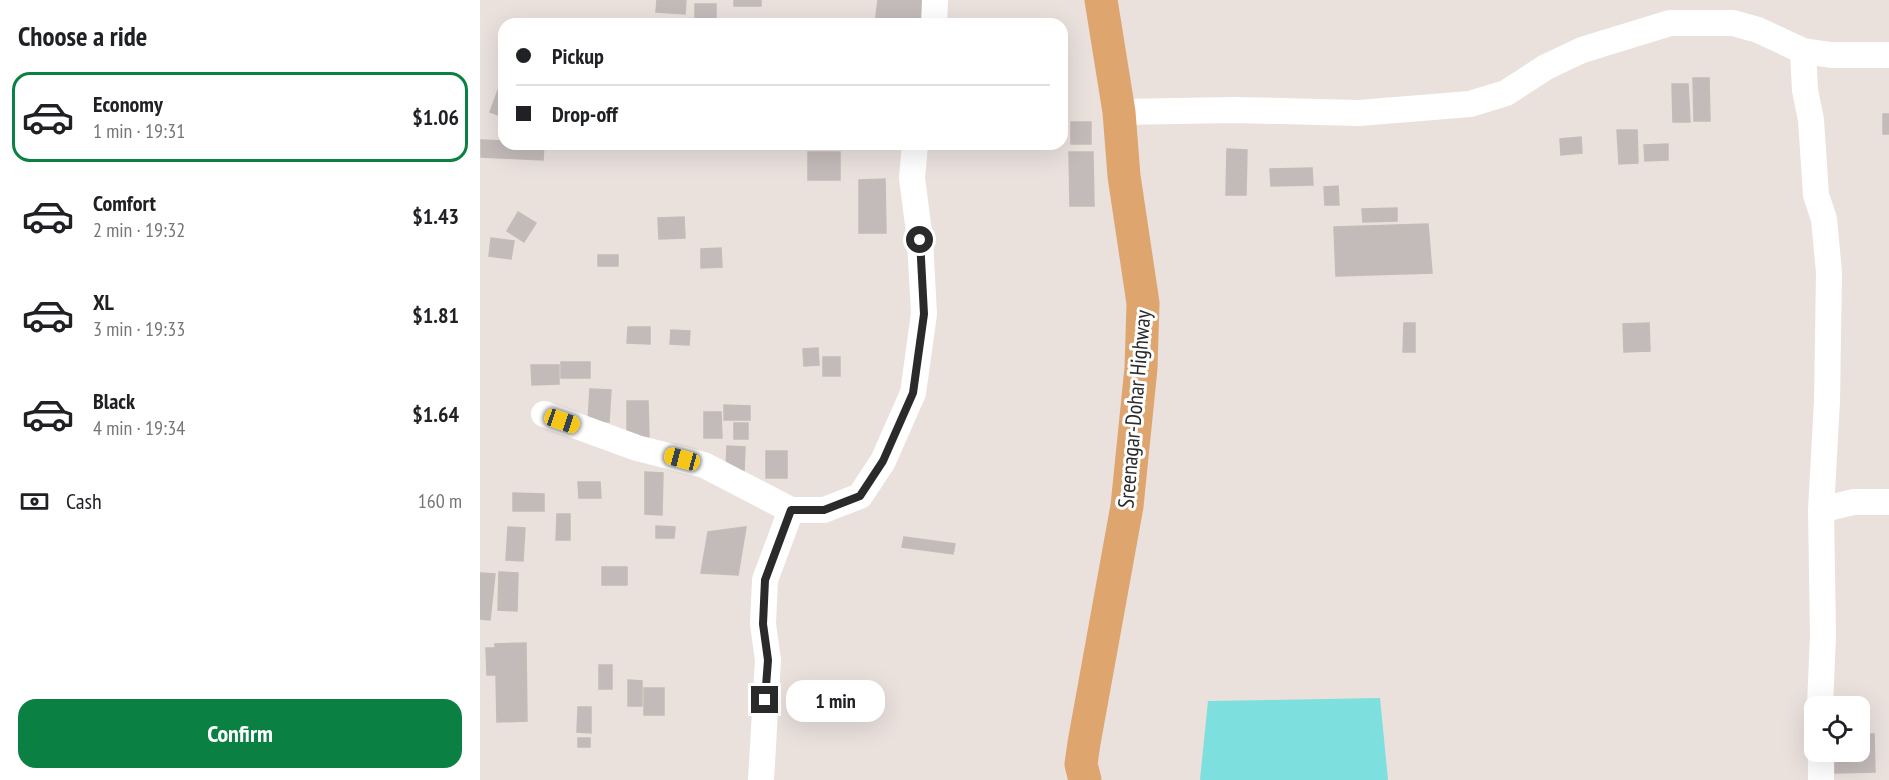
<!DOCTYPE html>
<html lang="en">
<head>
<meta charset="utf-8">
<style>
  body { margin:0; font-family:"PT Sans Narrow",sans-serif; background:#f6f6f6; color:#202124; height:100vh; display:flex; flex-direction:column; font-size:22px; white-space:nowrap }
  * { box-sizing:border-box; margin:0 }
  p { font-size:20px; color:#757577 }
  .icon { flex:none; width:33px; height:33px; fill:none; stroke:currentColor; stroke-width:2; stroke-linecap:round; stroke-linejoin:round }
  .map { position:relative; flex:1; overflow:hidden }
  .sheet { display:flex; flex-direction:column; background:#fff; width:480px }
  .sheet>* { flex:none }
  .guide { position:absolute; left:18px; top:18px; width:570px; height:132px; border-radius:18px; box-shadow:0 6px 24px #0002; display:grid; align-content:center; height:132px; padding:0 18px; background:#fff }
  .controls { position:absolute; left:1324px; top:696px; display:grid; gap:12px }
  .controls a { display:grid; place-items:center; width:66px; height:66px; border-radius:12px; background:#fff; box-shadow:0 6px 24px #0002; font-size:30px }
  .end { position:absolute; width:27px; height:27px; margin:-14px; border:8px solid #2a2a2a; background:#fff; box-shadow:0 0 0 3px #fff }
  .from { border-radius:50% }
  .bubble { position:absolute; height:42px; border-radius:18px; background:#fff; box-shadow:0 6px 24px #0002; font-size:20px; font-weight:700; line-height:42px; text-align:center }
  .car { position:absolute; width:18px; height:36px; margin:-18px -9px; border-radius:8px; box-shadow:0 0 4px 2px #0007; background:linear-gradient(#f5c518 24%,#345 0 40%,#f5c518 0 76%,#345 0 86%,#f5c518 0) }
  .guide b { display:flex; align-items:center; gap:21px; height:57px; font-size:22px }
  .guide b+b { border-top:2px solid #e0e0e0 }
  .guide i { width:15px; height:15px; background:#202124 }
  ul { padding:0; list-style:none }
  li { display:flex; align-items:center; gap:18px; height:90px; margin:0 12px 9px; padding:0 6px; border:3px solid transparent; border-radius:18px }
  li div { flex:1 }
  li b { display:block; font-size:22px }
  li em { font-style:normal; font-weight:700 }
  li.active { border-color:#0b8043 }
  li>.icon { width:54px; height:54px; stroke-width:1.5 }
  h2 { padding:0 18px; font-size:27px; line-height:72px }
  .pay { display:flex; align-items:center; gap:15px; height:66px; padding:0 18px; font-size:22px }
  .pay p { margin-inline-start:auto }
  .cta { display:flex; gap:12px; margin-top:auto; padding:12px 18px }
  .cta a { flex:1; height:69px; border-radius:18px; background:#0b8043; color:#fff; font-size:24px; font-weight:700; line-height:69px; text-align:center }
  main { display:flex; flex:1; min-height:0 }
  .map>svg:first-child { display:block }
  .water { fill:#7ddfde }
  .building { fill:#c3bbba; stroke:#c5bcb7; stroke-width:1.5 }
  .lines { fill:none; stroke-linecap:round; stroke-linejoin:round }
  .minor { stroke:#fff; stroke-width:26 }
  .primary { stroke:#dfa56e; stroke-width:33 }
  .route { stroke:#2a2a2a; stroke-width:8 }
  .labels { text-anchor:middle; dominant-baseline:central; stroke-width:6; stroke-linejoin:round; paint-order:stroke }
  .street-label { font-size:22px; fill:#2a2a2a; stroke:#fff }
</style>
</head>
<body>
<main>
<section class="sheet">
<h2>Choose a ride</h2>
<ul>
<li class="active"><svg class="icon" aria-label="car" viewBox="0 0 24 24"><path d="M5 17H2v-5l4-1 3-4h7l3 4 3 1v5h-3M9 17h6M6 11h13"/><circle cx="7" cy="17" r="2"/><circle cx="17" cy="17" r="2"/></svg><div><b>Economy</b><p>1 min · 19:31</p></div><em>$1.06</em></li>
<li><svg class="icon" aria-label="car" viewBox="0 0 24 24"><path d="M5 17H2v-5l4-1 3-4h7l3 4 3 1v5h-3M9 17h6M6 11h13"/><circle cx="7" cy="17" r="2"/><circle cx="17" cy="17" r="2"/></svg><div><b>Comfort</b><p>2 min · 19:32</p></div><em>$1.43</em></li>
<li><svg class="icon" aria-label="car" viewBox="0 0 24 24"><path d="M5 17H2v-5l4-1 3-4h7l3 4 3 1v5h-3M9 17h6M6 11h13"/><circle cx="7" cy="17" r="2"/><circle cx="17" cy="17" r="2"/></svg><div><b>XL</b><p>3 min · 19:33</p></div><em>$1.81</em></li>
<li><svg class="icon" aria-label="car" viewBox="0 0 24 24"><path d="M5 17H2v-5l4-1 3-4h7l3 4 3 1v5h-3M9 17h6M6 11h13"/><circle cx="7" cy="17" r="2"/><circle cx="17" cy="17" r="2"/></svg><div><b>Black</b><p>4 min · 19:34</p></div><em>$1.64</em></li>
</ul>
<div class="pay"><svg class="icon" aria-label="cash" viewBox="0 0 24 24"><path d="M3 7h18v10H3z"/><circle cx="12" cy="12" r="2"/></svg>Cash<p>160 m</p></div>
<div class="cta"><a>Confirm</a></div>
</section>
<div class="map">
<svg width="1409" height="780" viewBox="0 0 1409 780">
  <rect width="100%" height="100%" fill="#eae1dd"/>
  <path class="water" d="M900,698L908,780H720L728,701Z"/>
  <path class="building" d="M177,0H206L205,14L176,12Z
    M254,0H281V6H254Z
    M398,0H443L441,24H395Z
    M215,4H236V24H215Z
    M24,74V117L10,112Z
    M1213,78H1229L1230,121H1214Z
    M1192,84H1208L1210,122H1193Z
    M1403,114H1409V134H1403Z
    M591,122H611V144H591Z
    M1137,130H1157L1158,163L1139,164Z
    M1101,137L1102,153L1081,155L1080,139Z
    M1,140L24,141V144H64L63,160L1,157Z
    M1188,144V160L1165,161L1164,145Z
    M747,149L767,150L766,195H746Z
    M328,152H360V180H328Z
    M589,152H613L614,206H590Z
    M832,168L833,185L791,186L790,169Z
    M405,179L406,233H379V180Z
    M858,186L859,205H845L844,187Z
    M917,208V221L883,222L882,209Z
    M38,212L56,223L44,242L27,231Z
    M204,217L205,238L179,239L178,218Z
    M948,224L952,273L856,276L854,227Z
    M11,238L34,241L31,259L9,256Z
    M241,248L242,267L221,268V249Z
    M118,255H138V266H118Z
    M924,323H935V352H923Z
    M1169,323L1170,351L1144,352L1143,324Z
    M148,327H170V344L147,343Z
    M191,330L210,331L209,345L190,344Z
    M338,348L339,365L324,366L323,349Z
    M343,357H360V376H343Z
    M81,362H110V378H81Z
    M51,365H79V384L52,385Z
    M110,389L131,390L129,422L108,421Z
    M147,401H168L169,437H147Z
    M244,405L270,406V420H244Z
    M224,412H241L242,438H224Z
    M254,423H268V439H254Z
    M247,446L265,447L264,471L246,470Z
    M286,451H307V478H286Z
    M165,472L183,473L182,515L165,514Z
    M98,482H120L121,498H99Z
    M33,493L64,494V511H33Z
    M77,514H90V540H76Z
    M176,526L195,527L194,538H176Z
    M28,527L45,528L43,561L26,560Z
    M266,527L258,575L221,573L228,532Z
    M424,537L475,544L473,554L422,547Z
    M122,567H147V585H122Z
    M19,572L38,573L37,611L18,610Z
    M0,573L15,574L10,620L0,619Z
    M46,643L47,721L17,722L16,675H7L6,648H15V644Z
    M119,665H132V689H119Z
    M148,680L162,681V706H148Z
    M164,688H184V715H164Z
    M98,707H111V733L97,732Z
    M1380,734H1394L1395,772L1355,773V752H1380Z
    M98,738H110V747H98Z"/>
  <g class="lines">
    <path class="minor" d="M454,24L455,0
      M1323,51L1325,90L1331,120L1336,195L1344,219L1349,272L1347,401L1341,510L1343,635L1340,706
      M639,112L756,110L879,113L990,104L1026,93L1066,67L1102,50L1190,23H1253L1278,30L1323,51L1351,55H1409
      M64,414L157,448L224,465L311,510H344L380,496L403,461L433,393L444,314L440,240L432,178L435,144
      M1341,510L1373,502H1409
      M1341,752V780
      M281,780L288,660L283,624L285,580L311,510"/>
    <path class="primary" d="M605,780L601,764L604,743L647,506L661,368L663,303L644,176L639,112L621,0"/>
  </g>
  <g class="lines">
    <path class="route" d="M285,700L288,660L283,624L285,580L311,510H344L380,496L403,461L433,393L444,314L440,240"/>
  </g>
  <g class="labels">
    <g class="street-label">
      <text transform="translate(654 409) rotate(-85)">Sreenagar-Dohar Highway</text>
    </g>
  </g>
</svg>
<div class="controls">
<a><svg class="icon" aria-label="locate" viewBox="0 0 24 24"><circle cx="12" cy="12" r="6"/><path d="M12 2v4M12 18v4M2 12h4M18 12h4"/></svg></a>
</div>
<i class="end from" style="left:440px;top:240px"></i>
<i class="end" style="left:285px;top:700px"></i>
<div class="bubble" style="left:306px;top:680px;width:99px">1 min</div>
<i class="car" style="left:82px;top:421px;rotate:109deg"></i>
<i class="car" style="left:202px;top:459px;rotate:285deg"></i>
<div class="guide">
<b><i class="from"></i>Pickup</b>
<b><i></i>Drop-off</b>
</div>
</div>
</main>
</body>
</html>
